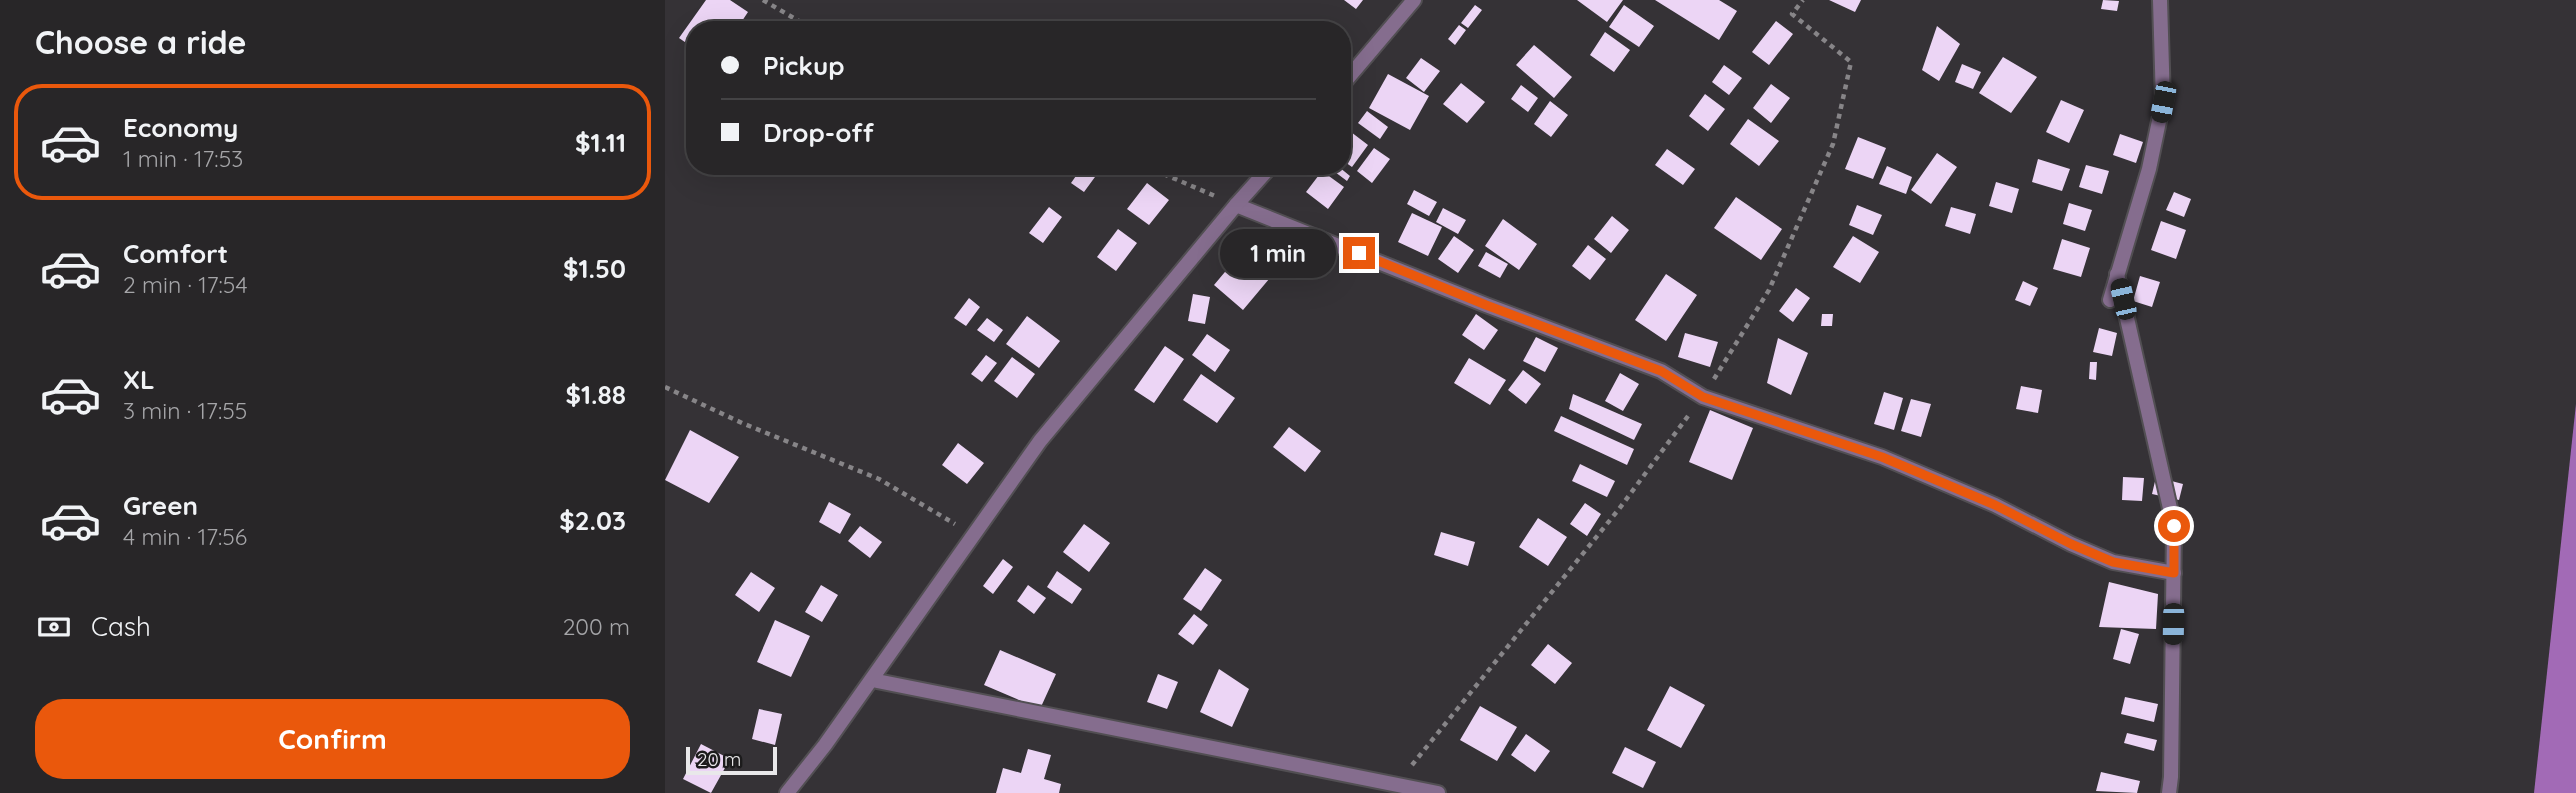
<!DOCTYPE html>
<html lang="en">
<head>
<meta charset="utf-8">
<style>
  body { margin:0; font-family:Quicksand,sans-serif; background:#343234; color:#f1f3f6; height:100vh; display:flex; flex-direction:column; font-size:26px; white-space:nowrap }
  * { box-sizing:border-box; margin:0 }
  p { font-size:23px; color:#a5a5a8 }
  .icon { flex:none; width:38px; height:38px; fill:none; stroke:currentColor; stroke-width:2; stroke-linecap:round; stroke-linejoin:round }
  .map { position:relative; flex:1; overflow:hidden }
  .details { display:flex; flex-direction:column; background:#282628; width:665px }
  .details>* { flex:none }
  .top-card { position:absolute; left:21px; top:21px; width:665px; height:154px; border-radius:28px; box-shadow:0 7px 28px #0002,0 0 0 2px #444345; display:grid; align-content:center; height:154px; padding:0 35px; background:#282628 }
  .scale { position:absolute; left:21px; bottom:18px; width:91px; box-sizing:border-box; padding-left:7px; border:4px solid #e9e8ea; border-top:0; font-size:19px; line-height:24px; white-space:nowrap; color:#e9e8ea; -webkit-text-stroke:5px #1c1b1c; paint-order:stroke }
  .end { position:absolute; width:32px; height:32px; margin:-16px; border:9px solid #ea580c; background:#fff; box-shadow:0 0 0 4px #fff }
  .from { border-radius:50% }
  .bubble { position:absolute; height:49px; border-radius:24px; background:#282628; box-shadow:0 7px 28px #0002,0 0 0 2px #444345; font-size:23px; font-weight:800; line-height:49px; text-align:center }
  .car { position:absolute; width:21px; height:42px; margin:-21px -10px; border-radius:9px; box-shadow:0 0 5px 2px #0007; background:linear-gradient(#222 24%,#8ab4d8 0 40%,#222 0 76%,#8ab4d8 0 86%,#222 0) }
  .top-card b { display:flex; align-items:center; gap:24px; height:66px; font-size:26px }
  .top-card b+b { border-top:2px solid #444345 }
  .top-card i { width:18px; height:18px; background:#f1f3f6 }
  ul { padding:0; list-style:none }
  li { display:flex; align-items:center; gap:21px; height:116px; margin:0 14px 10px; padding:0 21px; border:4px solid transparent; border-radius:28px }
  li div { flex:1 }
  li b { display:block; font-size:26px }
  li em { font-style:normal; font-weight:800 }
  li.selected { border-color:#ea580c }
  li>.icon { width:63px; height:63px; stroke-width:1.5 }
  h2 { padding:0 35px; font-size:32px; line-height:84px }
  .pay { display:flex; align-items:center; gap:18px; height:77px; padding:0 35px; font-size:26px }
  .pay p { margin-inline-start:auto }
  .button { display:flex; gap:14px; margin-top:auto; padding:14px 35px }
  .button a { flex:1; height:80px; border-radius:28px; background:#ea580c; color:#fff; font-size:28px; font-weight:800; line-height:80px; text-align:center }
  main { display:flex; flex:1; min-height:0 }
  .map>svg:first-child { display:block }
  .water { fill:#a26ab6 }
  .building { fill:#ecd5f5 }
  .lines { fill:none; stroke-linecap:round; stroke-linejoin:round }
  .service-casing { stroke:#524f53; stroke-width:18 }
  .minor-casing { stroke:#524f53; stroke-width:18 }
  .path { stroke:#878588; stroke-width:4.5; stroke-dasharray:5 5; stroke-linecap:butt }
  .service { stroke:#856d8e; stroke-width:14 }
  .minor { stroke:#856d8e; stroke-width:14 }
  .route { stroke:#ea580c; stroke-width:9 }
</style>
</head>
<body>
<main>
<section class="details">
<h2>Choose a ride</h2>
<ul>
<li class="selected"><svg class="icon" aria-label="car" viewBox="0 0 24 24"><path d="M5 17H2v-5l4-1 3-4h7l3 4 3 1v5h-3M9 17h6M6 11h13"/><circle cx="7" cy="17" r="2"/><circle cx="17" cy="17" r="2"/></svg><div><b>Economy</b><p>1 min · 17:53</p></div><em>$1.11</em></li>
<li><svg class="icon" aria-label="car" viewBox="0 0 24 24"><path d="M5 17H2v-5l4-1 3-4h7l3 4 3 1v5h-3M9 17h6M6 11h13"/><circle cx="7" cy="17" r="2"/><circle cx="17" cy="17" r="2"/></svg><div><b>Comfort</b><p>2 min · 17:54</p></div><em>$1.50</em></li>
<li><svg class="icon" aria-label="car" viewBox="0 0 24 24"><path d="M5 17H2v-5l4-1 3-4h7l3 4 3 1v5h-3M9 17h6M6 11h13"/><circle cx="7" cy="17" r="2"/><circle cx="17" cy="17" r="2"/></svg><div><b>XL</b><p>3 min · 17:55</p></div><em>$1.88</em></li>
<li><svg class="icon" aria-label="car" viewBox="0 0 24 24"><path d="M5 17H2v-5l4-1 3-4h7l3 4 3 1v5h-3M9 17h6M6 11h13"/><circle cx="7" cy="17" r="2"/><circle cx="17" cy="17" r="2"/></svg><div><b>Green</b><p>4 min · 17:56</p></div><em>$2.03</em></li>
</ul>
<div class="pay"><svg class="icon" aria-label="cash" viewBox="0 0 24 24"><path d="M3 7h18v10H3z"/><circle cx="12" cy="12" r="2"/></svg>Cash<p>200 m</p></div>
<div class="button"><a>Confirm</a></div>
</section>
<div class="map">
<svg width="1911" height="793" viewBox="0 0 1911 793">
  <rect width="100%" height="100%" fill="#353236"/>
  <path class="water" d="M1911,404V793H1869Z"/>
  <path class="building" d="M41,0H65L83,12L71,30H30V49L14,38Z
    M679,0H698L691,9Z
    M912,0H958L942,22Z
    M990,0H1054L1072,11L1054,40Z
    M1164,0H1196L1190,12Z
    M1438,0L1454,1L1452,11L1436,9Z
    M810,5L817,10L803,28L796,23Z
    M959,5L989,26L974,47L944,27Z
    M1111,21L1128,34L1104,65L1087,52Z
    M794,25L801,30L790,45L783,39Z
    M1272,26L1295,44L1274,81L1257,70Z
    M940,32L965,50L949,72L925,55Z
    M869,45L907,77L889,98L851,65Z
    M1338,57L1372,77L1346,113L1314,93Z
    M756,58L775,71L759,92L741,78Z
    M1297,64L1316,72L1308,89L1290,82Z
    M1059,65L1077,78L1064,95L1047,82Z
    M723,74L764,96L745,130L704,108Z
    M796,83L820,102L802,123L778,104Z
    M1106,84L1125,98L1106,123L1088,108Z
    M856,85L873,98L863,112L846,99Z
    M1040,94L1060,109L1043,131L1024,116Z
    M1396,100L1419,110L1404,143L1381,132Z
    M885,101L903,115L886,137L869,124Z
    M702,111L723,127L715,139L693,123Z
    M1083,119L1114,141L1094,166L1065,144Z
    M686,132L703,145L687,167L677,160V144Z
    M1455,134L1478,142L1471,163L1448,155Z
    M1193,137L1221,148L1208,179L1180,169Z
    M709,148L725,159L707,183L692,171Z
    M1002,149L1030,169L1018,185L990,165Z
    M1272,153L1292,167L1266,204L1246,190Z
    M1373,159L1405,169L1397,191L1367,182Z
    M1421,165L1444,171L1437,194L1414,187Z
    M418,166H438L419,192L406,183Z
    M1222,166L1247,177L1241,194L1214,184Z
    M674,167L685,176L682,181L670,172Z
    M657,171L679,187L663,209L641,192Z
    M1331,182L1354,189L1347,213L1324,206Z
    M482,183L504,200L484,225L462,209Z
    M749,190L772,202L764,216L742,204Z
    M1509,192L1526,199L1519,217L1501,210Z
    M1071,197L1117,229L1096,260L1049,228Z
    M1404,203L1427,210L1420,231L1398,224Z
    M1192,205L1217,215L1208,235L1184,225Z
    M384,207L397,217L378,243L364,233Z
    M1286,207L1311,214L1305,234L1280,226Z
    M778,208L801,220L793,234L771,222Z
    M747,213L777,227L763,256L733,242Z
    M947,216L964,230L946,253L929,239Z
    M838,219L872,244L854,270L820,246Z
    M1496,221L1521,230L1511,259L1486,250Z
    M453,229L472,243L451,271L432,257Z
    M596,229L625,254L578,310L549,285Z
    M789,236L809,250L793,273L773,259Z
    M1188,236L1214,252L1195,283L1168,267Z
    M1397,239L1425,248L1416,277L1388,269Z
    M923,245L941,259L925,280L907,266Z
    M821,252L843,264L835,278L813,266Z
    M1001,274L1032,295L1001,341L970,320Z
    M1475,276L1495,282L1487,307L1468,301Z
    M1358,281L1373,288L1365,306L1350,300Z
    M1131,288L1145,298L1128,322L1114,311Z
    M528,294L545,297L540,324L523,321Z
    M304,298L315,307L301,326L289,318Z
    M811,314L833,330L819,350L797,335Z
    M1157,314H1168L1167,326H1156Z
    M362,316L395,341L374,368L341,344Z
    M322,318L338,330L329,342L312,330Z
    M1434,328L1452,333L1447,356L1428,352Z
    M1020,333L1053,342L1045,367L1013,357Z
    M542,334L565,350L550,372L527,355Z
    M871,337L893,348L880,372L858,361Z
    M1113,338L1143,353L1126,395L1102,383Z
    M500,346L519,359L489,403L469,390Z
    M321,355L332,363L317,382L306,374Z
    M347,357L370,374L352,398L329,381Z
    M804,358L841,380L825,405L789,383Z
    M1425,362H1432L1431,380L1424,379Z
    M858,370L876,384L861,404L843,390Z
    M955,373L974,384L958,411L940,401Z
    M536,374L570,398L552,423L518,400Z
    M1356,386L1377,390L1373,413L1351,409Z
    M1219,392L1238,398L1229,430L1209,424Z
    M908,394L977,424L969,440L904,409Z
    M1246,399L1266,404L1256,437L1236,431Z
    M1045,410L1088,428L1067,480L1024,462Z
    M896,416L969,449L962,465L889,431Z
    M624,427L656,451L640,472L608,447Z
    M25,430L74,457L44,503L0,480Z
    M293,443L319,463L302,484L277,465Z
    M915,464L950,481L942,497L907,481Z
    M1458,477L1479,478L1477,501L1457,500Z
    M1491,477L1518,484L1514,500L1487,494Z
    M164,502L186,514L175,534L154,522Z
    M920,503L936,514L922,536L905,524Z
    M873,518L902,537L883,566L854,547Z
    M419,524L445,543L424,572L398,552Z
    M195,526L217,542L205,558L183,541Z
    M776,532L810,542L803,566L769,555Z
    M338,559L348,567L328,594L318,586Z
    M540,568L557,580L536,611L518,599Z
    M392,571L417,589L407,604L382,587Z
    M86,572L110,588L94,612L70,595Z
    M1444,582L1493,594L1491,629L1434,627Z
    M156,585L173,595L157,622L140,612Z
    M363,585L381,598L369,614L352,601Z
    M529,614L543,625L528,645L513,634Z
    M110,620L145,636L126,677L92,662Z
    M1456,629L1474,634L1465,664L1448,659Z
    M883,644L907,663L890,684L866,665Z
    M335,650L391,674L375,709L319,685Z
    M554,669L584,689L567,727L535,712Z
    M493,674L513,682L502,709L482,702Z
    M1005,686L1040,705L1016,748L982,730Z
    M1460,697L1493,704L1489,722L1456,714Z
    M815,706L852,727L832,761L795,740Z
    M94,709L117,714L110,745L87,739Z
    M1462,733L1492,740L1489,751L1459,743Z
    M861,734L885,751L870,772L846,755Z
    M36,744L65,759L46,793L18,779Z
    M960,747L991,762L978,788L947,773Z
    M363,749L386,755L379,779L396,784L394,793H331L338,768L356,773Z
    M1436,772L1475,781L1472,793L1431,791Z"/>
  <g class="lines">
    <g class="service-casing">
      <path id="service" d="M571,205L821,305L996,371L1038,397L1217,457L1330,505L1406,544L1448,562L1509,573"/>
    </g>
    <g class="minor-casing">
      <path id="minor" d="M677,85L749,0
        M1452,274L1509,526L1506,777L1504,793
        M1445,300L1484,169L1498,102L1495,0
        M207,680L773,793
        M122,793L160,745L375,441L571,205L606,166"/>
    </g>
    <path class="path" d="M98,0L149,30
      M480,166L550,196
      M1049,379L1104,290L1168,144L1186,62L1127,14L1138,0
      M0,387L77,423L214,479L290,524
      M747,765L954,509L1026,412"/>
    <use href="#service" class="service"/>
    <use href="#minor" class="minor"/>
  </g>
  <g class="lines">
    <path class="route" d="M694,253L821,305L996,371L1038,397L1217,457L1330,505L1406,544L1448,562L1509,573V526"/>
  </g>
</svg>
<div class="scale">20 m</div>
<i class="end from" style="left:1509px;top:526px"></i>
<i class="end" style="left:694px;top:253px"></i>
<div class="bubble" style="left:555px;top:229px;width:116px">1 min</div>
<i class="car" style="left:1498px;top:102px;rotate:191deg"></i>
<i class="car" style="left:1458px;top:299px;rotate:347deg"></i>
<i class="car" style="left:1508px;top:624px;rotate:181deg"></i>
<div class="top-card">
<b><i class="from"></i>Pickup</b>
<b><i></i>Drop-off</b>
</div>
</div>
</main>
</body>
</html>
